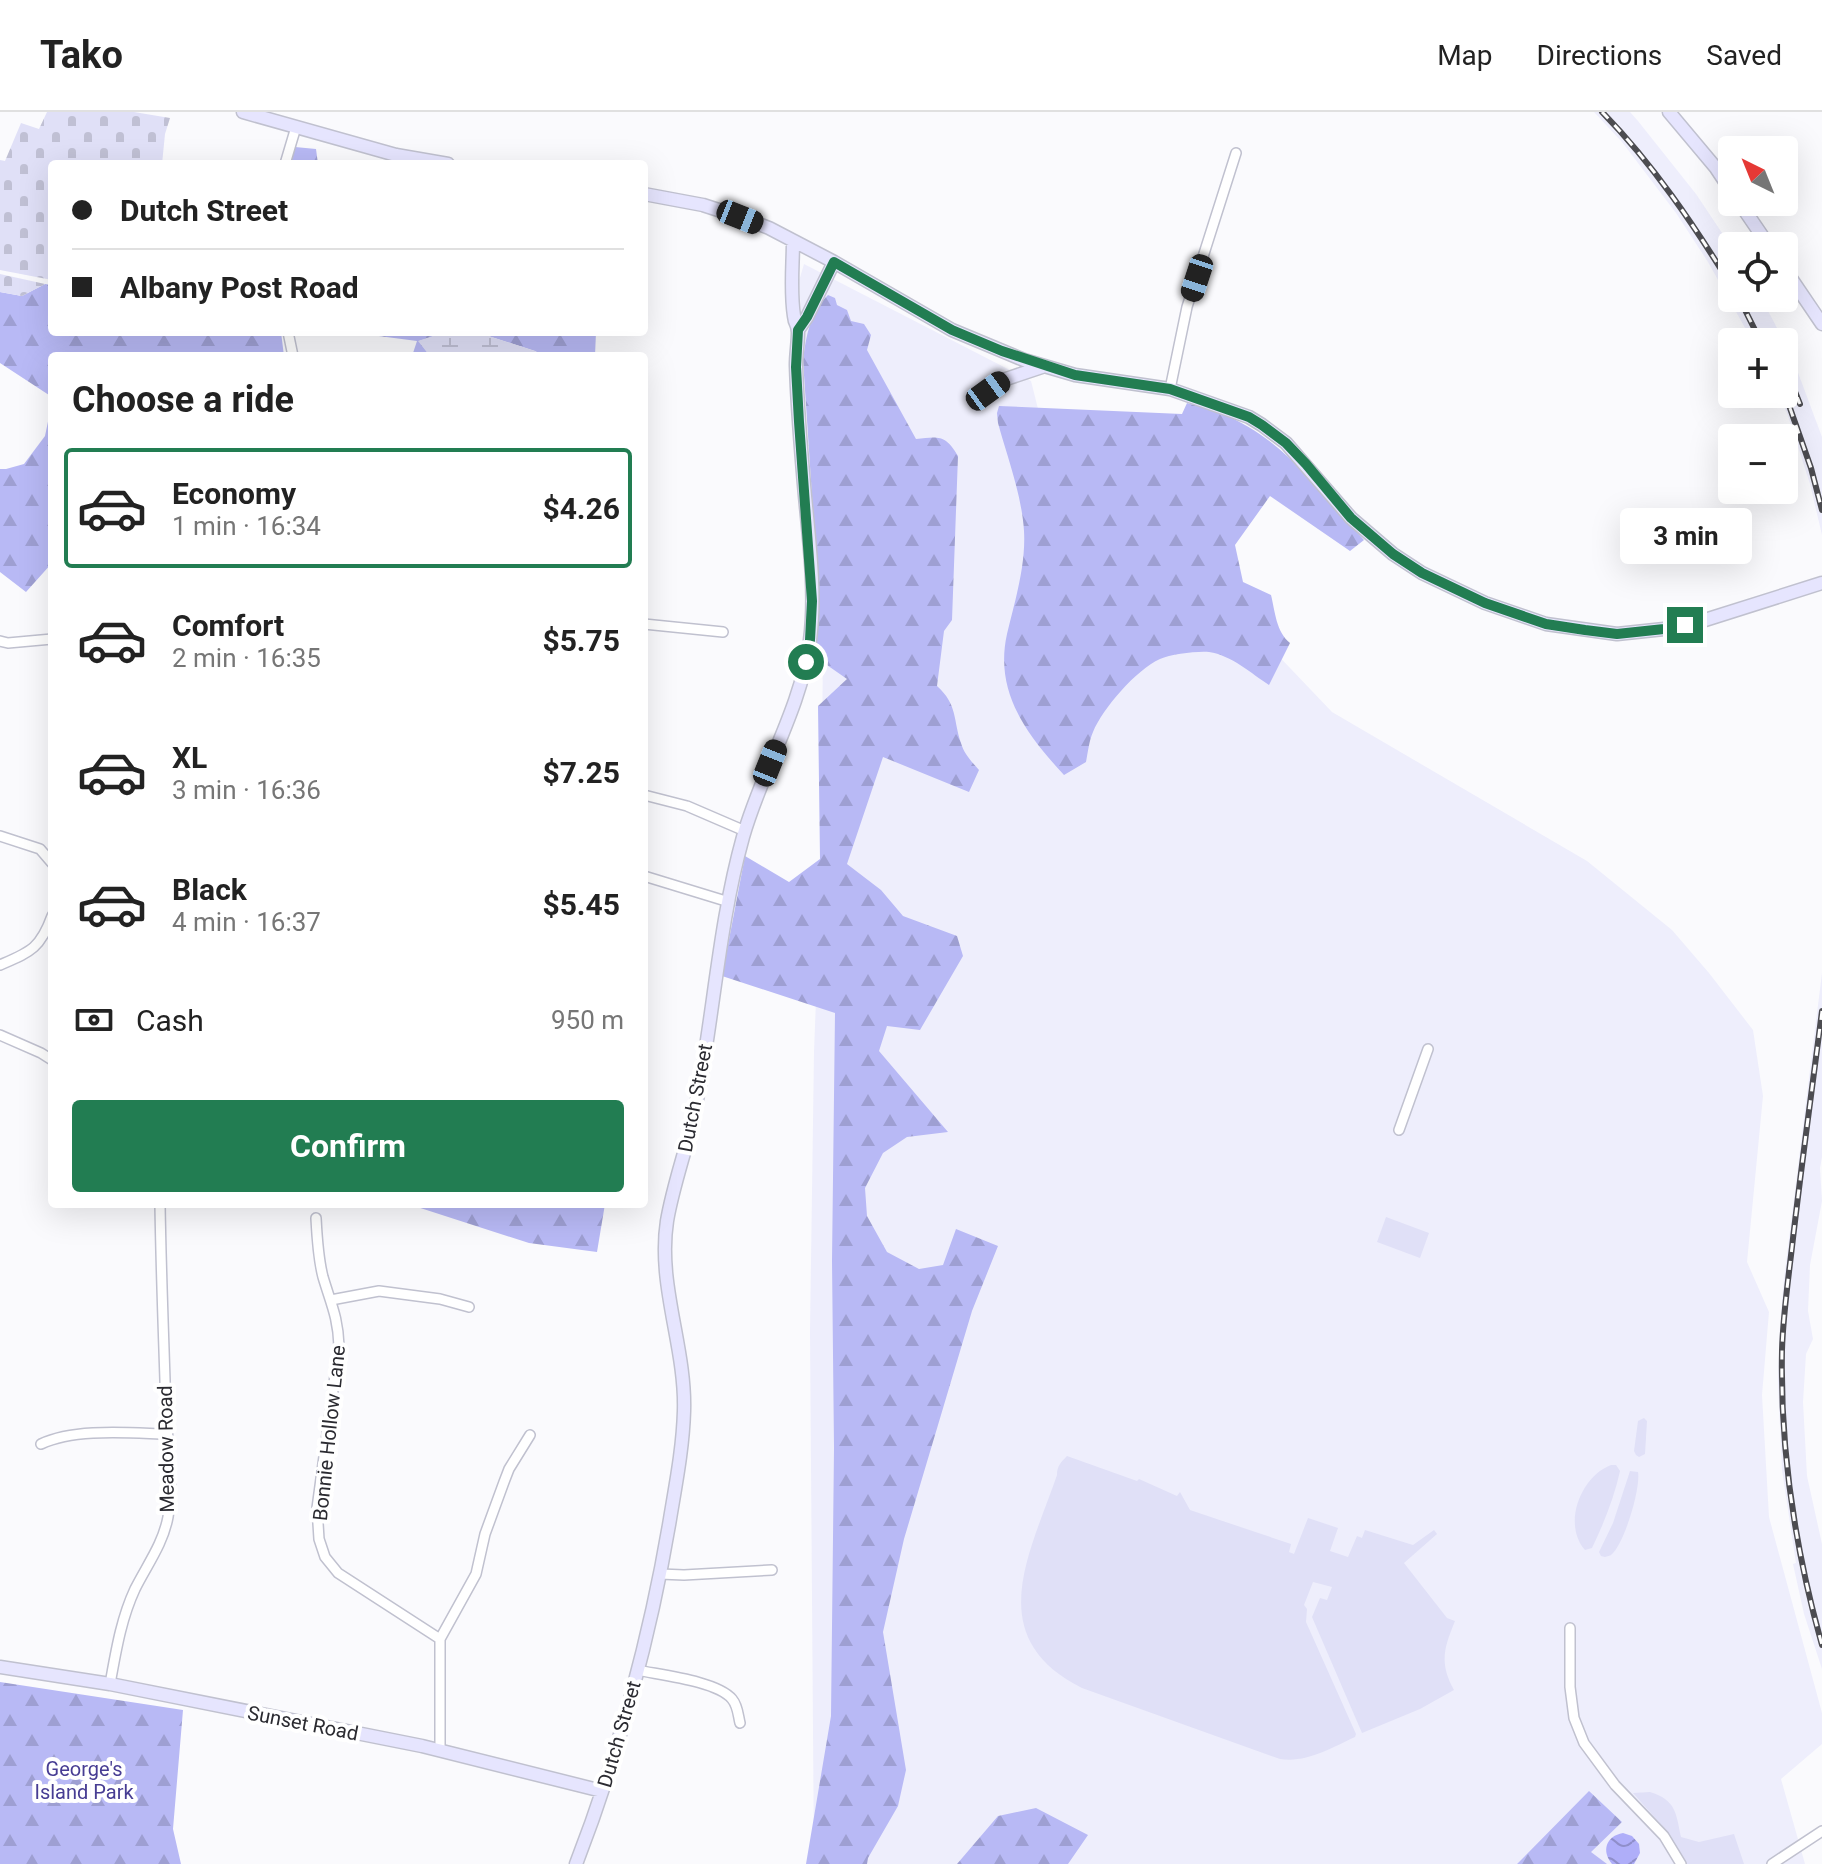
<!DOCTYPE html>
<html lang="en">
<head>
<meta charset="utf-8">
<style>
  body { margin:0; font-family:Roboto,sans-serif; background:#f6f6f6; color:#222; height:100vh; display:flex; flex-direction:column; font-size:30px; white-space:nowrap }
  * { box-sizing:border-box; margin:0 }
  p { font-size:26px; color:#767676 }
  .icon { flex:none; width:44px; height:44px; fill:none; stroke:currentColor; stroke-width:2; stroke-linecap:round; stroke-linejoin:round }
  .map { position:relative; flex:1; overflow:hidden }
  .sheet { position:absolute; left:48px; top:240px; width:600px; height:856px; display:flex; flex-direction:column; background:#fff; border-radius:8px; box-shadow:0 8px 32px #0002 }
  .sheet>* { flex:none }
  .hud { position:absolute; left:48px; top:48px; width:600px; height:176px; border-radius:8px; box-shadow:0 8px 32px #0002; display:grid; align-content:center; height:176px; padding:0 24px; background:#fff }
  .needle { width:52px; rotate:317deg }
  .tools { position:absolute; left:1718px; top:24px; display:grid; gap:16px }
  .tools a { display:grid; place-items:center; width:80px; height:80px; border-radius:8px; background:#fff; box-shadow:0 8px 32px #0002; font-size:40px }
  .end { position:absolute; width:36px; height:36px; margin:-18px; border:10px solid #227d52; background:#fff; box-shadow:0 0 0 4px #fff }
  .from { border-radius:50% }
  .bubble { position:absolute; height:56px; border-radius:8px; background:#fff; box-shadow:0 8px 32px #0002; font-size:26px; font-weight:700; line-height:56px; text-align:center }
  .car { position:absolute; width:24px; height:48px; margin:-24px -12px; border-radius:10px; box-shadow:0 0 6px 2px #0007; background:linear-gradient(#222 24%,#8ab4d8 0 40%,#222 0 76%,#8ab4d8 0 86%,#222 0) }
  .hud b { display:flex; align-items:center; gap:28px; height:76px; font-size:30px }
  .hud b+b { border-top:2px solid #e0e0e0 }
  .hud i { width:20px; height:20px; background:#222 }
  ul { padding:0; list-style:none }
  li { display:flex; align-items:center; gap:24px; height:120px; margin:0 16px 12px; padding:0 8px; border:4px solid transparent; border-radius:8px }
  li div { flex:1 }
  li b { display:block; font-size:30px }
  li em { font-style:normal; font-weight:700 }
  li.selected { border-color:#227d52 }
  li>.icon { width:72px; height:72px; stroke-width:1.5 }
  h2 { padding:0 24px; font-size:36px; line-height:96px }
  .pay { display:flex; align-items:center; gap:20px; height:88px; padding:0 24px; font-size:30px }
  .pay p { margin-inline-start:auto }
  .cta { display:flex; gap:16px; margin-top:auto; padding:16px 24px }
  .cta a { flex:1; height:92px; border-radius:8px; background:#227d52; color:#fff; font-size:32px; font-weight:700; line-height:92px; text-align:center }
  header { display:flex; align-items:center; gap:48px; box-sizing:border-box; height:112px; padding:0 40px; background:#fff; border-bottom:2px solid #e0e0e0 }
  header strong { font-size:38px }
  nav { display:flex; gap:44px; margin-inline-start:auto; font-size:28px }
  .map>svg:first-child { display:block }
  .built { fill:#eeeefc }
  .green { fill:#e0e0f7 }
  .forest { fill:url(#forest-firs) }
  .wetland { fill:url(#wetland-marsh) }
  .cemetery { fill:url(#cemetery-stones) }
  .water { fill:url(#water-waves) }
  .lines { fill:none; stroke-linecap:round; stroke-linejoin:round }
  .street-casing { stroke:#c0c1cf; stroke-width:12 }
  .secondary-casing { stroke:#c0c1cf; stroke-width:15 }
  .street { stroke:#fff; stroke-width:9 }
  .secondary { stroke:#e6e5fe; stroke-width:12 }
  .rail-casing { stroke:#4c4c51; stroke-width:6 }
  .rail { stroke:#fff; stroke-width:3; stroke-dasharray:9; stroke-linecap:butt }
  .route { stroke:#227d52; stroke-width:10 }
  .labels { text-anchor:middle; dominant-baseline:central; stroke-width:8; stroke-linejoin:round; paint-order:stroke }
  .street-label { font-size:20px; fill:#2b2b31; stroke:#fff }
  .park-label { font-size:20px; fill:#473d93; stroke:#fff }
</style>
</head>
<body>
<header>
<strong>Tako</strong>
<nav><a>Map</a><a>Directions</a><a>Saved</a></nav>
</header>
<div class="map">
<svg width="1822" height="1752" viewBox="0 0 1822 1752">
  <defs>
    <pattern id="forest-firs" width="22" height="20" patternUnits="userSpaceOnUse" patternTransform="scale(2)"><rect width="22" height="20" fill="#b8b9f5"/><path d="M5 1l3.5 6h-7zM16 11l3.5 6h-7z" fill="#9e9fd2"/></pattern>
    <pattern id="wetland-marsh" width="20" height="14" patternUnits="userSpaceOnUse" patternTransform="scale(2)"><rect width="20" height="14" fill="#e0e0f7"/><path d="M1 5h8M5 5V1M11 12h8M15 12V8" fill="none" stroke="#c0c0d4"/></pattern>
    <pattern id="cemetery-stones" width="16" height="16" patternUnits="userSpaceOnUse" patternTransform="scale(2)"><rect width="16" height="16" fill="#e0e0f7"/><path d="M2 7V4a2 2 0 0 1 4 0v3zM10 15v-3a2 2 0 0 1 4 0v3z" fill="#c0c0d4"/></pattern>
    <pattern id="water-waves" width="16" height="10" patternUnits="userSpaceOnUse" patternTransform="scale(2)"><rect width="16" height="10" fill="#afaef9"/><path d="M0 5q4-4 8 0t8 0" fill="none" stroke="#8f8eca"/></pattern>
  </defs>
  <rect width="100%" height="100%" fill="#fafafd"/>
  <path class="built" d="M1594,0H1630L1638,9L1696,82L1732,136V186H1761L1775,212L1797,258L1822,325V423L1810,372L1787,301L1778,282H1784V230H1753L1708,150L1676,101L1622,30Z
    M804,152L1031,269L1056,368L1227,490L1332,600L1587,749L1672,818L1709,861L1753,918L1763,984L1747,1150L1769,1200L1762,1283L1769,1405L1822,1601V1632L1781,1667L1805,1752H814L810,1219L814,940L821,757L823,529L799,169Z
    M1822,861V1045L1820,1056L1822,1089L1810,1153L1808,1199L1813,1227L1806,1242L1803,1290L1807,1364L1822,1432V1557L1804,1502L1793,1452L1796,1451L1782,1358L1778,1271L1780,1213L1784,1167Z"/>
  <path class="green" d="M1386,1105L1429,1121L1420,1146L1377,1130Z
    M1644,1306L1647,1309L1645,1342L1639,1345L1636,1343L1634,1339L1638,1309Z
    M1067,1344L1137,1369L1139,1367L1177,1384L1180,1380L1190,1398L1291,1432L1289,1440L1294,1442L1308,1406L1338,1416L1330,1439L1348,1445L1357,1424L1362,1426L1365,1418L1413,1433L1434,1418L1437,1422L1404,1451L1447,1506L1455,1509C1444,1536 1439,1551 1454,1578L1420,1597L1362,1621L1312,1505L1320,1486L1327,1488L1332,1475L1313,1470L1304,1493L1307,1497L1306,1510L1356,1622L1355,1625C1331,1636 1307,1651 1280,1647L1082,1576C981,1525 1030,1442 1057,1363C1057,1354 1061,1350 1067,1344Z
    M1611,1353H1616L1620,1359C1614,1386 1604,1411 1592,1436L1585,1438C1562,1412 1581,1364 1611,1353Z
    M1630,1359L1638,1360C1641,1376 1624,1433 1611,1443C1610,1444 1607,1444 1605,1445L1601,1444L1599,1440L1613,1411Z
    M1650,1680C1676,1688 1676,1701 1681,1725L1699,1730L1734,1722L1744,1752H1686L1665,1717L1633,1681Z"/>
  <path class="forest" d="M295,35L316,37L318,52H290Z
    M45,172L52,173V220H281L284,244H52V285L0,251V180L22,184Z
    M828,183L835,186L837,193L847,198L851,209L864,212L871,223L867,238L916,327C939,324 946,323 958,344L952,508L944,519L937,574C958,593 953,608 961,631C964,642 972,650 979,658L969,680L883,645L847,752L881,778L903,804L957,824L963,844L920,918L887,914L879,939L948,1020L907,1025L883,1041L865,1076L867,1104L887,1140L919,1157L943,1153L956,1117L998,1134L972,1199L904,1427L883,1520L906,1658L898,1694L868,1746L867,1752H806L831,1604L834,1336L832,1149L835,901L722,864L745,744L789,770L820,747L818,594L847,567L814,544L819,490L803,248C806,225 810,200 828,183Z
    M348,220H446L419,229L430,244H412L417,229Z
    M476,220H596L595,244H544L535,239Z
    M52,290V451L26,480L0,460V357H6L24,352L45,324Z
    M1187,291C1198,294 1211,297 1222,302C1282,325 1322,381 1364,428L1350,439L1270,384L1235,433L1243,470L1271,483C1275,499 1276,520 1290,531L1269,573C1252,562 1231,543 1209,540C1197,539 1171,542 1160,547C1136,558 1103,596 1093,620C1089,629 1088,640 1086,650L1064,663C1027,623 994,580 1007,522C1015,489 1026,453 1024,419C1022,384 1007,344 998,311L997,301L999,294L1182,302Z
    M408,1092H605L597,1140L529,1131Z
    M0,1570L183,1598L173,1717L181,1752H0Z
    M1589,1679L1622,1710L1591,1740L1607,1752H1517Z
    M1036,1696L1088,1723L1068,1752H957L998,1704Z"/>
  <path class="wetland" d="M446,220H476L535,239L544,244H430L418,229Z"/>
  <path class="cemetery" d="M47,0H134L170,6L165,22L162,52H52V168L0,158V48L5,49L21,11L39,17Z
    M0,162L45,172L22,184L0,180Z"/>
  <path class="water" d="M1623,1721L1632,1724L1639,1732L1640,1741L1634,1752H1612C1601,1739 1606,1724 1623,1721Z"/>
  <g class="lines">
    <g class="street-casing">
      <path id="street" d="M285,52L296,15
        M288,220L293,244
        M1170,277L1187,195L1236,41
        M644,512L723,520
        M0,529L8,531L52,527
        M644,683L687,694L745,719
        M0,724L40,737L52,751
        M644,764L729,790
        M0,853C30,840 40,837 52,804
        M0,923L41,941L52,948
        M1399,1018L1428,937
        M316,1106C317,1125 318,1146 323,1165C331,1192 338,1205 339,1234L317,1396L319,1427L325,1445L338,1461L440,1527
        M331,1188L379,1179L440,1187L469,1195
        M41,1332C75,1316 129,1321 167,1322
        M660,1462L684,1463L772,1458
        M1570,1516V1575L1574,1606L1584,1631L1615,1673L1664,1724L1681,1752
        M637,1558C660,1563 717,1569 732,1587C738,1594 738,1603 740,1611
        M110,1572C116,1539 121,1507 135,1477C147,1453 163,1432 168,1405C174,1371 168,1335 166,1301C164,1231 161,1162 160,1092
        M440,1638V1527L476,1462L485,1422L504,1370L509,1357L530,1323
        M1772,1752L1822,1719"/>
    </g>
    <g class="secondary-casing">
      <path id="secondary" d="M243,0L396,43L448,52
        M1669,0L1716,56L1732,80
        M644,82L703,93L740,105L769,116L834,150L952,218L1024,248L1075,263L1170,277L1249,305L1262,313L1286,331L1351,406L1393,442L1422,461L1485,491L1546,512L1617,522L1664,517L1705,508L1822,471
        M1739,90L1769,134
        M1784,156L1822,212
        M798,218L807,205L834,150
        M988,279L1006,267L1045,254
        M0,1555L110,1572L422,1634L602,1679
        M576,1752C618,1644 651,1521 670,1407C676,1371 683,1335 684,1299C686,1235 657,1173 667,1109C674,1068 690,1028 697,988C714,900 719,811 743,725C762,658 801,597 810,528C817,476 807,414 803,361C800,325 797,289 796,253C796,242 798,231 798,220C797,209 795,214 794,204C790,179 793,153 793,129"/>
    </g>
    <use href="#street" class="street"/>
    <use href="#secondary" class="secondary"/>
    <g class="rail-casing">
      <path id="rail" d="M1602,0C1653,52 1694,113 1732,175
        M1739,186L1761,230
        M1784,252L1800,292
        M1784,279L1811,356L1822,398
        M1822,899C1812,978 1801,1056 1792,1135C1788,1169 1783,1204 1782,1238C1780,1338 1795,1437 1822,1533"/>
    </g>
    <use href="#rail" class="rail"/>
  </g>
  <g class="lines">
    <path class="route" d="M806,550L810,528L812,489L799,310L796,255L798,218L807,205L834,150L952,218L1002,239L1075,263L1170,277L1249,305L1262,313L1286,331L1306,352L1351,406L1393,442L1422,461L1485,491L1546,512L1585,518L1617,522L1664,517L1685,513"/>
  </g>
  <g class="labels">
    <g class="street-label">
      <text transform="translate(695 986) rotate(-79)">Dutch Street</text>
      <text transform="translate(329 1321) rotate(-84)">Bonnie Hollow Lane</text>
      <text transform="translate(166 1337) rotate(-91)">Meadow Road</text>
      <text transform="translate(303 1611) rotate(11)">Sunset Road</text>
      <text transform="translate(619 1622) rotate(-74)">Dutch Street</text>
    </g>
    <g class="park-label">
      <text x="84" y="1657">George's<tspan x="84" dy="23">Island Park</tspan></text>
    </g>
  </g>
</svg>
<div class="tools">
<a><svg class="needle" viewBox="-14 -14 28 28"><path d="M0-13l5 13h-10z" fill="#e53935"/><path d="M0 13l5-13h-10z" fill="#767676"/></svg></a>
<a><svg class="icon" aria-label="locate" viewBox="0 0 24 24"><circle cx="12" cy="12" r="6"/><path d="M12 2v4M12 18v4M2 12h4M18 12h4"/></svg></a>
<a>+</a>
<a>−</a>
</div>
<i class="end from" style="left:806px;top:550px"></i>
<i class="end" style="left:1685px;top:513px"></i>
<div class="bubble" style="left:1620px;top:396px;width:132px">3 min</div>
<i class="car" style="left:740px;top:105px;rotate:112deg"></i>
<i class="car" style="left:1197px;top:166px;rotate:198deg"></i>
<i class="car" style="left:988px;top:279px;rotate:54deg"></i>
<i class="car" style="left:770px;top:651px;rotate:22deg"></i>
<div class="hud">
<b><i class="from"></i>Dutch Street</b>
<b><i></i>Albany Post Road</b>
</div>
<section class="sheet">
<h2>Choose a ride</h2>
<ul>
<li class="selected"><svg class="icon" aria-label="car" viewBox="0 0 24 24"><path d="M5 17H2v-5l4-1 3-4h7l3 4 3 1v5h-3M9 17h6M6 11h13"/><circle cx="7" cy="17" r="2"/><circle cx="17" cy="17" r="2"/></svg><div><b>Economy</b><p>1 min · 16:34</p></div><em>$4.26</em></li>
<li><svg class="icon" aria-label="car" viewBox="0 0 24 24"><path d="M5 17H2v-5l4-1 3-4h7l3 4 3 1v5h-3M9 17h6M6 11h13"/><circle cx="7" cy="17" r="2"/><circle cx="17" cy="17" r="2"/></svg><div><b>Comfort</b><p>2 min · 16:35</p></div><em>$5.75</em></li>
<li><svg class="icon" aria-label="car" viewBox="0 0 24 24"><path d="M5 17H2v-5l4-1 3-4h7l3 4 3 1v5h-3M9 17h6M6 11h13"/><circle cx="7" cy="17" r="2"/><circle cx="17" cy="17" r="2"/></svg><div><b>XL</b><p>3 min · 16:36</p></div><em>$7.25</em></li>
<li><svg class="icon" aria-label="car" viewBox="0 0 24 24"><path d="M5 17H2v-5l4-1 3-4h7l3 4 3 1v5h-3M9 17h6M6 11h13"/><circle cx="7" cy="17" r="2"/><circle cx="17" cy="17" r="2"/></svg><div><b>Black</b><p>4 min · 16:37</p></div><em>$5.45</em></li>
</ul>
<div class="pay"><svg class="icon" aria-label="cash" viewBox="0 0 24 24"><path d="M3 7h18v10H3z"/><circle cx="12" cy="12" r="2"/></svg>Cash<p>950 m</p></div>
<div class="cta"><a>Confirm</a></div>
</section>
</div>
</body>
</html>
